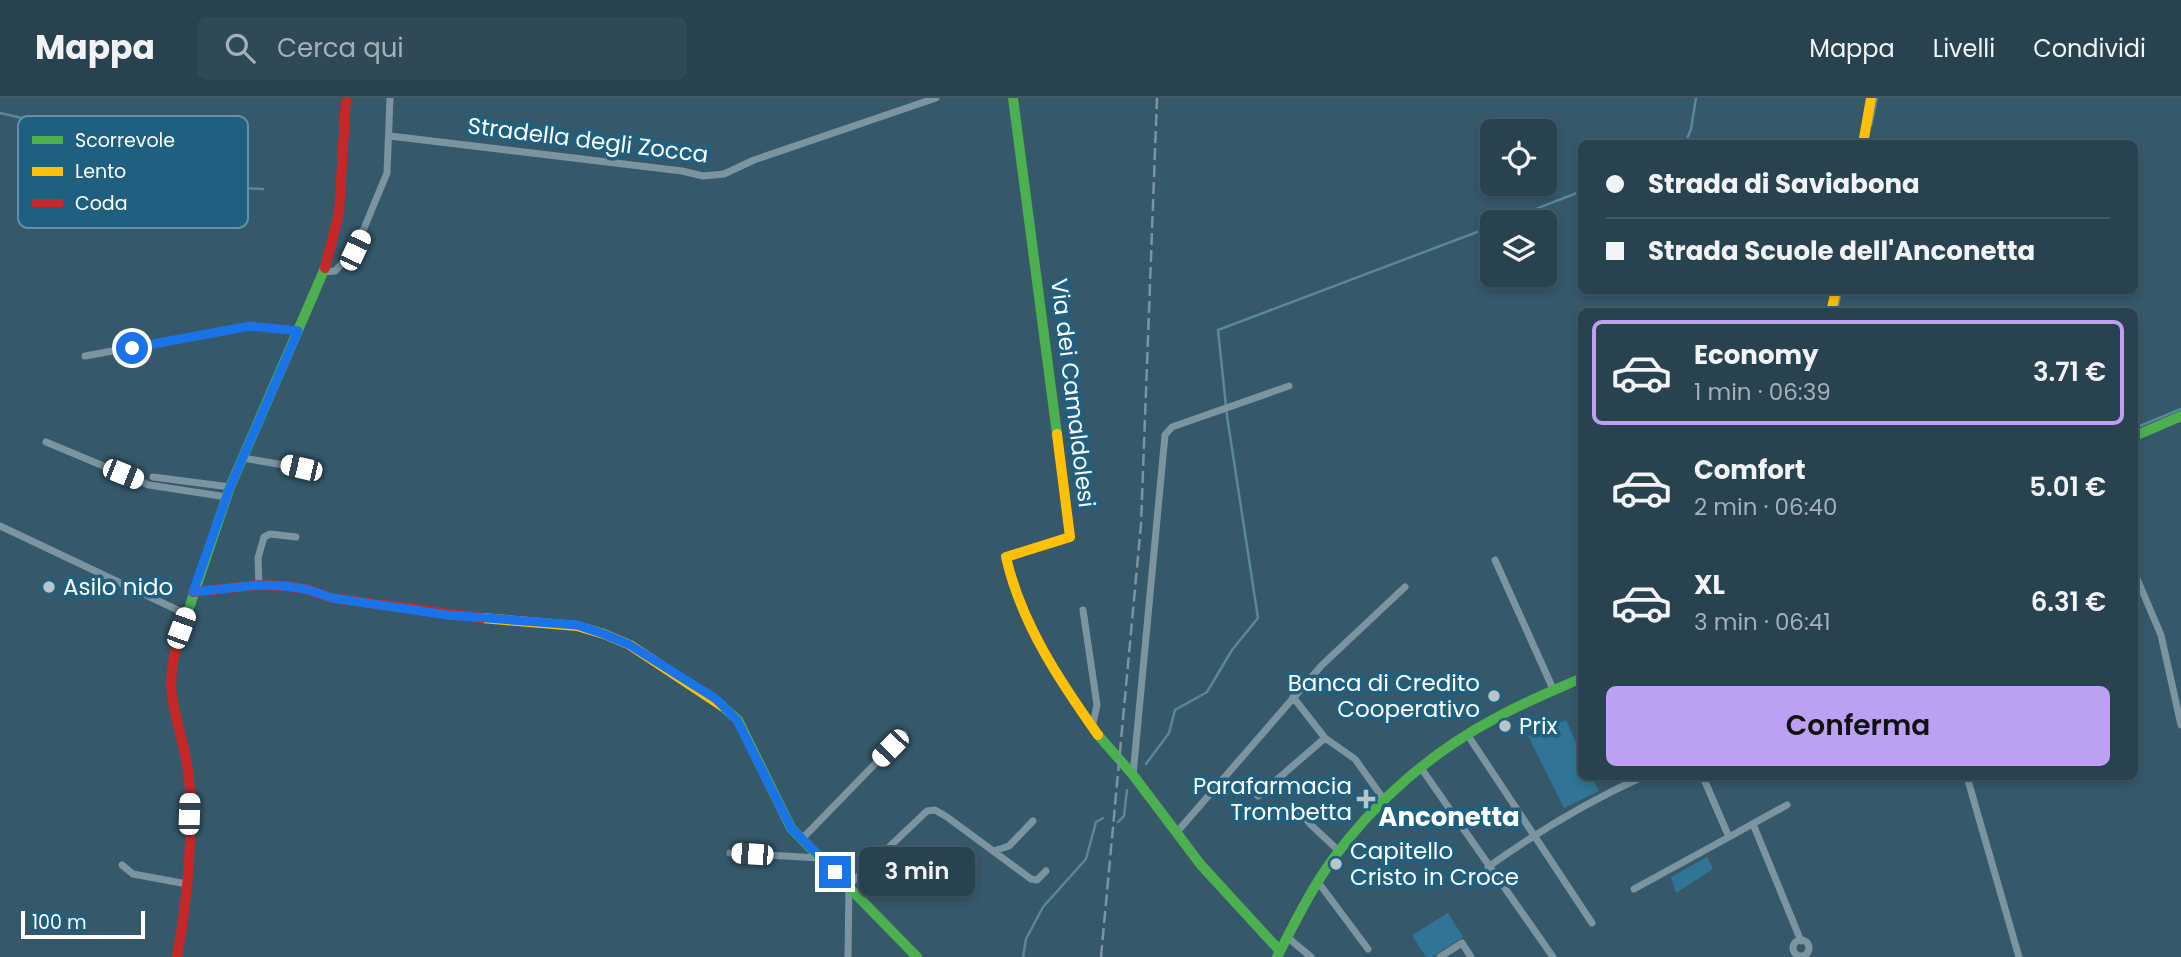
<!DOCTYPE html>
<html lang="it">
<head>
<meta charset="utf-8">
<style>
  body { margin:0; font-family:Poppins,sans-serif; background:#304957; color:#f1f3f6; height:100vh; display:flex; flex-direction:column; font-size:26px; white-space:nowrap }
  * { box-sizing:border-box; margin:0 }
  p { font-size:23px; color:#a5b0b7 }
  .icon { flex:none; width:38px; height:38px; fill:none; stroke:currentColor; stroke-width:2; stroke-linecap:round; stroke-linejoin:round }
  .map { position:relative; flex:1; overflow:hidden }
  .panel { position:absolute; left:1578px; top:210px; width:560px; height:472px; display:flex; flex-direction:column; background:#284250; border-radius:10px; box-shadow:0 4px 10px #0003,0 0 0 2px #445b67 }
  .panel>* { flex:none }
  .top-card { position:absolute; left:1578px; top:42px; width:560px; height:154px; border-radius:10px; box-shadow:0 4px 10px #0003,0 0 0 2px #445b67; display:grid; align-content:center; height:154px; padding:0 28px; background:#284250 }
  .buttons { position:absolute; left:1480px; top:21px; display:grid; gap:14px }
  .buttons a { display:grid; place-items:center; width:77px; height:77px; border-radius:10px; background:#284250; box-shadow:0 4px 10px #0003,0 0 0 2px #445b67; font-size:35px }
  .scale { position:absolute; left:21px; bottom:18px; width:124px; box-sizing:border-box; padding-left:7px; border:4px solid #fff; border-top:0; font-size:19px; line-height:24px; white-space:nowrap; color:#fff; -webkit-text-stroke:5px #1f6080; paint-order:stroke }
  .end { position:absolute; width:32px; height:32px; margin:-16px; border:9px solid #1a73e8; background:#fff; box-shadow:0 0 0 4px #fff }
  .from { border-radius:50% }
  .bubble { position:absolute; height:49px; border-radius:10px; background:#284250; box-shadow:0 4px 10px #0003,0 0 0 2px #445b67; font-size:23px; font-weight:600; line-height:49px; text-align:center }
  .car { position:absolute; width:21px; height:42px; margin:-21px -10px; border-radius:9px; box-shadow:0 0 5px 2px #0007; background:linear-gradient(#fff 24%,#345 0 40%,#fff 0 76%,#345 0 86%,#fff 0) }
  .top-card b { display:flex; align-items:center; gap:24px; height:66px; font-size:26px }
  .top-card b+b { border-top:2px solid #445b67 }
  .top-card i { width:18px; height:18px; background:#f1f3f6 }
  ul { padding:12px 0 0; list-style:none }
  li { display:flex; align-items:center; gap:21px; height:105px; margin:0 14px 10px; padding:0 14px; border:4px solid transparent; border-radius:10px }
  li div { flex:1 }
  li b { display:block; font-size:26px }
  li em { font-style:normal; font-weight:600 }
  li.on { border-color:#bca0f2 }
  li>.icon { width:63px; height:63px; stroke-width:1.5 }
  .cta { display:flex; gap:14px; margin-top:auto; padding:14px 28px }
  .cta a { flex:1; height:80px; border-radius:10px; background:#bca0f2; color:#111; font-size:28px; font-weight:600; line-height:80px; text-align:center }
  header { display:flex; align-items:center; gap:42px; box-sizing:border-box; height:98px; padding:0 35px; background:#284250; border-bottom:2px solid #445b67 }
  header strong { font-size:33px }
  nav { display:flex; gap:38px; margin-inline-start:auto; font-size:24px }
  .search { width:490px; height:63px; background:#304957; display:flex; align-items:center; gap:18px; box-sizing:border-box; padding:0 24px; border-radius:10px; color:#a5b0b7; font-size:26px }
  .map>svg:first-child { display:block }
  .green { fill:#307595 }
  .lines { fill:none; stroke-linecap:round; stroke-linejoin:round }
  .stream { stroke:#59879e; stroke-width:2.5 }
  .street { stroke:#7b94a0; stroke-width:7 }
  .fast { stroke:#4caf50; stroke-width:10 }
  .slow { stroke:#ffc107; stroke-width:10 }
  .jam { stroke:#c62828; stroke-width:10 }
  .rail { stroke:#7c94a0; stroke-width:2.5; stroke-dasharray:12 5; stroke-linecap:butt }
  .route { stroke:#1a73e8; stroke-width:9 }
  .poi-dot { fill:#b8c5cb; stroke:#1f6080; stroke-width:2.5 }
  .labels { text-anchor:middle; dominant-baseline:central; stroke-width:7; stroke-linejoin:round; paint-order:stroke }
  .street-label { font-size:23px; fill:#fff; stroke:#1f6080 }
  .poi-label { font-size:23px; fill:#fff; stroke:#1f6080; text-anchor:start }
  .quarter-label { font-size:26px; font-weight:bold; fill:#fff; stroke:#1f6080 }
  .key { fill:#1f6080; stroke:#6290a6; stroke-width:2 }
  .key-label { font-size:19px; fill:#fff }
</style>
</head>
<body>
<header>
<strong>Mappa</strong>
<div class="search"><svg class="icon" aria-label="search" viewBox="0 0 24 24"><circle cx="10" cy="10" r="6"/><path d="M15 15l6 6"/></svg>Cerca qui</div>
<nav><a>Mappa</a><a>Livelli</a><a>Condividi</a></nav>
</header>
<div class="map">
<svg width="2181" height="859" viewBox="0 0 2181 859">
  <rect width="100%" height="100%" fill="#35586a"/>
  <path class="green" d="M1566,622L1582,657V679H1592L1599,693L1564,710L1528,638Z
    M1707,759L1713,771L1676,795L1671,779Z
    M1448,815L1463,839L1432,859H1426L1412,837Z"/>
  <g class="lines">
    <path class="stream" d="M0,15L198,61L224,73L242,90L263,91
      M1871,28L1877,0
      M1685,46L1691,31L1696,0
      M1502,124L1582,93
      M1837,214L1841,192
      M2135,330L2181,311
      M1146,666L1169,635L1175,612L1207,594L1232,552L1258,520L1227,318L1218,232L1493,128
      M1118,724L1124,718L1127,692
      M1023,859L1026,841L1043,809L1086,761L1096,724L1103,720"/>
    <path class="street" d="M390,38L682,73L703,78L724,76L754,62L936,0
      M1775,45L1780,46
      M324,174L335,173L355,152L387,75L390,0
      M85,258L250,228L298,233
      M46,344L149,387L227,399
      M243,360L301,370
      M153,379L230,389
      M0,428L186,516
      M1495,462L1554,593
      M2135,476L2161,537L2181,627
      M259,487L258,460L264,439L270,436L296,439
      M1083,512L1097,607L1092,630
      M1293,599L1325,640
      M1467,636L1592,825
      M1421,670L1553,859
      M1133,677L1165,337L1172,329L1289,288
      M1967,679L2019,859
      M1258,698L1325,640L1355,661L1385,703
      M1294,706L1311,727L1339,753
      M1753,726L1801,843
      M1177,734L1322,567L1405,489
      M1729,739L1787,707
      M801,742L904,636
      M994,753L1009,748L1033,723
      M730,755L820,760
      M122,767L133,776L187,786
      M1488,769C1537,734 1587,704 1642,679
      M1318,784L1368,851
      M1634,791L1729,739L1703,679
      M1287,839L1311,859
      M1793 850a8 8 0 1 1 16 0a8 8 0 1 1-16 0Z
      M848,859L849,787L927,713L935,712L947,719L1031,781L1037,782L1046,773
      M1440,859L1462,845L1471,859"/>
    <path class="fast" d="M1013,0L1057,336
      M2135,338L2181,318
      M182,531L230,389L325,170
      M722,608L738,622L791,730L917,859
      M1098,637L1133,677L1201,767L1280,853
      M1277,859C1294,826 1311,791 1333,761C1374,704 1432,654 1494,621C1522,605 1552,593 1582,580"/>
    <path class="slow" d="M1863,46L1871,0
      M1831,214L1836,192
      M1057,336L1070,439L1006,459C1021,525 1059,582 1098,637
      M482,520L577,528L604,536L630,547L722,608"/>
    <path class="jam" d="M325,170L339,115L346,0
      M193,494L259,487L284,488L306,491L332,500L482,520
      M177,859C187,805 192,749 190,694C189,662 179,635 173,604C168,582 174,552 182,531"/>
    <path class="rail" d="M1101,859L1141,426L1157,0"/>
  </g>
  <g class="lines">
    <path class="route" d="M132,250L250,228L298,233L230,389L193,494L259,487L284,488L306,491L332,500L448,517L577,527L604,536L630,547L716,601L737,622L791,730L835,774"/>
  </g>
  <g class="poi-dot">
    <circle cx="49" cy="489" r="7"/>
    <circle cx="1494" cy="598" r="7"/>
    <circle cx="1505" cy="628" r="7"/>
    <path d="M1362.5 690.5h7v7h7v7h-7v7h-7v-7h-7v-7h7z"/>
    <circle cx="1336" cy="766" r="7"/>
  </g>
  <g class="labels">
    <g class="street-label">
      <text transform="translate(588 42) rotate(7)">Stradella degli Zocca</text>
      <text transform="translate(1073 295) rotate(83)">Via dei Camaldolesi</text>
    </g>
    <g class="poi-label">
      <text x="63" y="489">Asilo nido</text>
      <text x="1480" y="585" text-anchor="end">Banca di Credito<tspan x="1480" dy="26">Cooperativo</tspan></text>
      <text x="1519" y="628">Prix</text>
      <text x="1352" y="688" text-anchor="end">Parafarmacia<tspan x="1352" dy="26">Trombetta</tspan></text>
      <text x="1350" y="753">Capitello<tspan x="1350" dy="26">Cristo in Croce</tspan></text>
    </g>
    <g class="quarter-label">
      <text x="1449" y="719">Anconetta</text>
    </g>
  </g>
  <rect x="18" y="18" width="230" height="112" rx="10" class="key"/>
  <rect x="32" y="38" width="31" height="8" fill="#4caf50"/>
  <rect x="32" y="69" width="31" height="9" fill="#ffc107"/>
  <rect x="32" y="101" width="31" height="8" fill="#c62828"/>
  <g class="key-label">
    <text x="75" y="49">Scorrevole</text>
    <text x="75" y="80">Lento</text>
    <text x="75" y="112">Coda</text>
  </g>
</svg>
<div class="buttons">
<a><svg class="icon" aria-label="locate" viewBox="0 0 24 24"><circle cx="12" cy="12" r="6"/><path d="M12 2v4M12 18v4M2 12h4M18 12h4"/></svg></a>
<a><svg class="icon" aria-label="layers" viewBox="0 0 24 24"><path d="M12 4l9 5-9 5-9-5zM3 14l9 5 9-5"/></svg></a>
</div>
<div class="scale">100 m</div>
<i class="end from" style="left:132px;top:250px"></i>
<i class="end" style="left:835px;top:774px"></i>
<div class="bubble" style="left:859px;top:749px;width:116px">3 min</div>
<i class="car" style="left:355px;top:152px;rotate:25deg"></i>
<i class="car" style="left:301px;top:370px;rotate:283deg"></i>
<i class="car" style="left:123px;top:376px;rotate:112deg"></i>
<i class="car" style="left:181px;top:530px;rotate:20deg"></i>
<i class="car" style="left:890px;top:650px;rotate:224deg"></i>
<i class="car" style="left:189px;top:716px;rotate:2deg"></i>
<i class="car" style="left:752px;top:756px;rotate:274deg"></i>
<div class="top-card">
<b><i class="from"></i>Strada di Saviabona</b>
<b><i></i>Strada Scuole dell'Anconetta</b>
</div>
<section class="panel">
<ul>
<li class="on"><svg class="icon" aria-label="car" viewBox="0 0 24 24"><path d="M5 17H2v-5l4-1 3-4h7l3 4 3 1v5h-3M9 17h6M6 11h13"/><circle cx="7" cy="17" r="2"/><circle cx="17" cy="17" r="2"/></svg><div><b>Economy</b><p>1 min · 06:39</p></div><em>3.71 €</em></li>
<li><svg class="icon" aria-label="car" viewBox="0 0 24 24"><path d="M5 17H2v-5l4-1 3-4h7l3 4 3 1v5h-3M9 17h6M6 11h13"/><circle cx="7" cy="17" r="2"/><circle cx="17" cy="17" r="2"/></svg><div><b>Comfort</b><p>2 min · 06:40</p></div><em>5.01 €</em></li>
<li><svg class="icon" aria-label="car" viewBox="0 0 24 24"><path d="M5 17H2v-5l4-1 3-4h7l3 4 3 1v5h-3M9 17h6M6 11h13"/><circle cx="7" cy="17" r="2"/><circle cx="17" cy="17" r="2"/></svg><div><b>XL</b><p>3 min · 06:41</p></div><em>6.31 €</em></li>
</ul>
<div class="cta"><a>Conferma</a></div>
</section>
</div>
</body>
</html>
